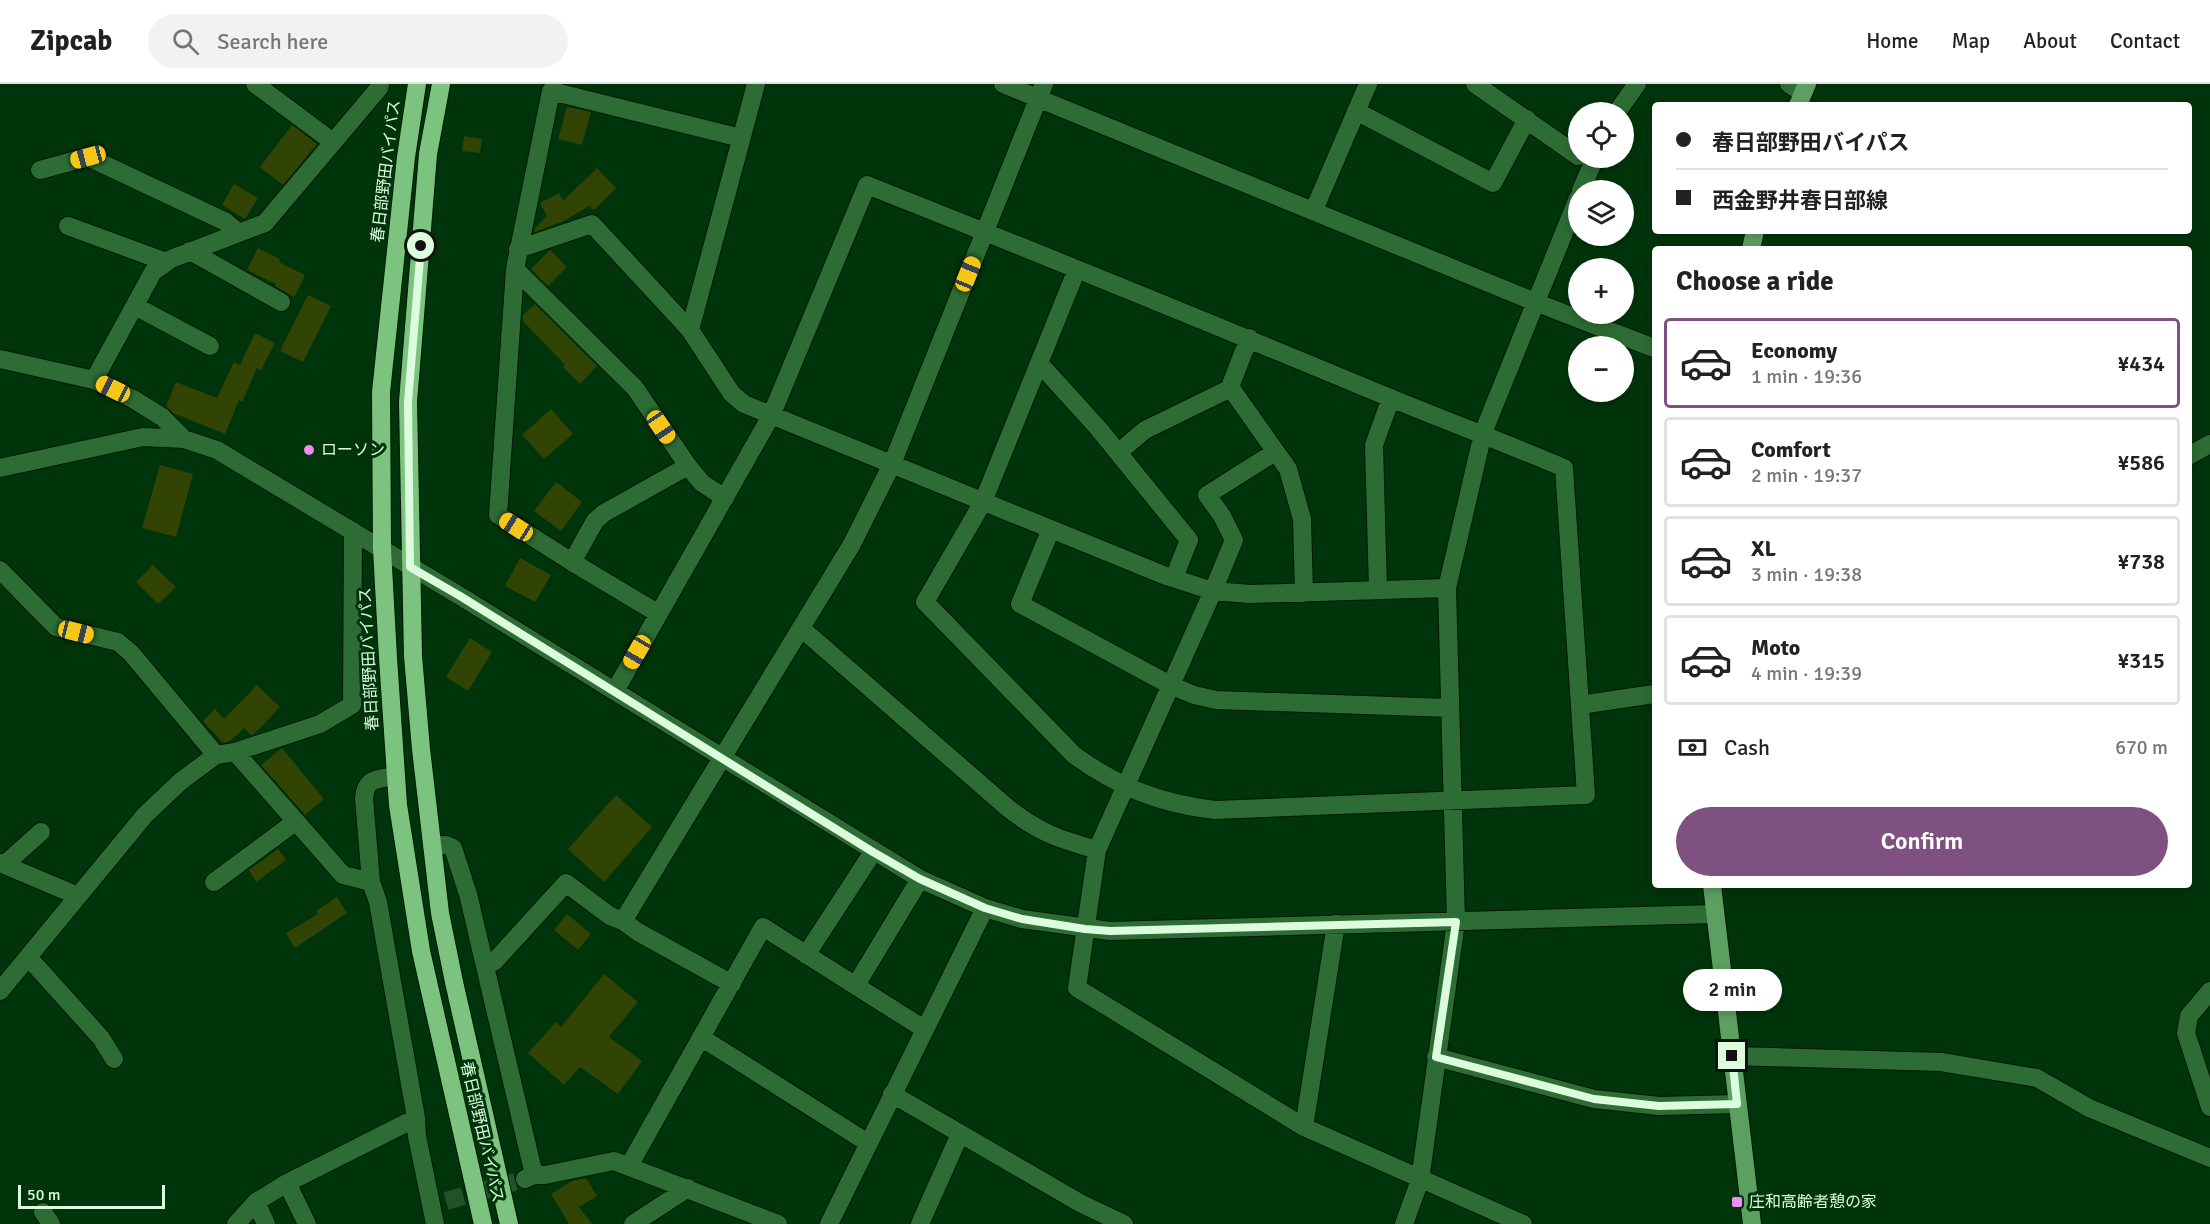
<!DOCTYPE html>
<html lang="en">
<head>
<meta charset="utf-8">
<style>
  body { margin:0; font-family:Signika,"Noto Sans JP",sans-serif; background:#f2f2f2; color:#222; height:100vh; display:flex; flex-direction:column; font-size:22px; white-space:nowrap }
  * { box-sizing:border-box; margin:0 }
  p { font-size:20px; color:#767676 }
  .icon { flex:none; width:33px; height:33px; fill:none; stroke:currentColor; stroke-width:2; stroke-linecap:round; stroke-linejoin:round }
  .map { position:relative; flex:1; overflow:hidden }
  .panel { position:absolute; left:1652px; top:162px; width:540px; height:642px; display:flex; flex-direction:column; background:#fff; border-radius:6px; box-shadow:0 3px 9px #0003 }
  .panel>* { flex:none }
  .top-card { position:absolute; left:1652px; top:18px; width:540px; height:132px; border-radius:6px; box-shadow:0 3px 9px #0003; display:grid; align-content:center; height:132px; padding:0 24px; background:#fff }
  .tools { position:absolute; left:1568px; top:18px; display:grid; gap:12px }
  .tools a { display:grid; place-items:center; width:66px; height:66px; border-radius:50%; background:#fff; box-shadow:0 3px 9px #0003; font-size:30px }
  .scale { position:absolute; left:18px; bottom:15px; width:147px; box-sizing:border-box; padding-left:6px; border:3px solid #dcfddd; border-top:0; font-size:16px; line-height:21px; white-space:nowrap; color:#dcfddd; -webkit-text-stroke:4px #00340a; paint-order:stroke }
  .end { position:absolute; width:27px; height:27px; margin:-14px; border:8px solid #dcfddd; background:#111; box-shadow:0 0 0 3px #111 }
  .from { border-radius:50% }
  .bubble { position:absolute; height:42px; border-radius:21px; background:#fff; box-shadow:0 3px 9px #0003; font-size:20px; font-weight:600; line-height:42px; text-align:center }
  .car { position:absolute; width:18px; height:36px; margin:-18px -9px; border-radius:8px; box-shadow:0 0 4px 2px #0007; background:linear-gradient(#f5c518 24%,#345 0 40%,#f5c518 0 76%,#345 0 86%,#f5c518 0) }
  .top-card b { display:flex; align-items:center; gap:21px; height:57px; font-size:22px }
  .top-card b+b { border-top:2px solid #e0e0e0 }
  .top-card i { width:15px; height:15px; background:#222 }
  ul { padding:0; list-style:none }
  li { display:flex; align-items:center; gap:18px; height:90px; margin:0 12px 9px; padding:0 12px; border:3px solid #e0e0e0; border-radius:6px }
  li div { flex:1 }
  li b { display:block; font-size:22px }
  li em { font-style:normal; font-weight:600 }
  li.on { border-color:#7f5181 }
  li>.icon { width:54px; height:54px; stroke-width:1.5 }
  h2 { padding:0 24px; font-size:27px; line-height:72px }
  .pay { display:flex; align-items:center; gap:15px; height:66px; padding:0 24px; font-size:22px }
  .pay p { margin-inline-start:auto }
  .action { display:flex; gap:12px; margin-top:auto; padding:12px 24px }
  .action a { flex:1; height:69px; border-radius:36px; background:#7f5181; color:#fff; font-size:24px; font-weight:600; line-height:69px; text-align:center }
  header { display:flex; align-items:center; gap:36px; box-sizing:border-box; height:84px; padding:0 30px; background:#fff; border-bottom:2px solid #e0e0e0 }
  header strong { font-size:28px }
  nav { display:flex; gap:33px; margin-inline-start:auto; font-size:21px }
  .search { width:420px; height:54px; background:#f2f2f2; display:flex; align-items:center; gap:15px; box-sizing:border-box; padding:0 21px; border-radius:33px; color:#767676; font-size:22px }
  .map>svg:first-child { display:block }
  .building { fill:#314404 }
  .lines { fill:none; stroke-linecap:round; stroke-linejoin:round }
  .minor-tunnel { stroke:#21522a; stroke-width:18; stroke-dasharray:18 9; stroke-linecap:butt }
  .minor-casing { stroke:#001901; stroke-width:20 }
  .major-casing { stroke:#001901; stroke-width:20 }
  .highway-casing { stroke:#001901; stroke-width:20 }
  .minor { stroke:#2d6c34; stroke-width:18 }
  .major { stroke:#5ca061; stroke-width:18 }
  .highway { stroke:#7bc37f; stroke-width:18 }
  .route { stroke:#dcfddd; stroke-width:8 }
  .poi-dot { fill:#f18bf5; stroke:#00340a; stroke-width:2 }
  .labels { text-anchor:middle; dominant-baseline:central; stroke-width:6; stroke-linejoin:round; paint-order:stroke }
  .street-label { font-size:16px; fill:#dcfddd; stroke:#00340a }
  .poi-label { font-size:16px; fill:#dcfddd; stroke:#00340a; text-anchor:start }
</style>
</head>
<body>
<header>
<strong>Zipcab</strong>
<div class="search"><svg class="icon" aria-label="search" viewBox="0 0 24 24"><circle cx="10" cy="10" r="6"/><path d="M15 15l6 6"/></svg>Search here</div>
<nav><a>Home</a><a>Map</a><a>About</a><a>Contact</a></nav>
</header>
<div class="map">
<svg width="2210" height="1140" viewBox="0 0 2210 1140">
  <rect width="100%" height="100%" fill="#00340a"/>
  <path class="building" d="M567,23L591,28L582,61L558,55Z
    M292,41L317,60L283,101L260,83Z
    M464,52L482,55L480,69L462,67Z
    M597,84L616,104L594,126L589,122L562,138L534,148L535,144L547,132L540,119L559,109L563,117Z
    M234,100L258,114L245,135L222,121Z
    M258,164L280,175L279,178L305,191L294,213L275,202L276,200L247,186Z
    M550,166L567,183L548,202L531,185Z
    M308,211L331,222L303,278L280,267Z
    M535,220L597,282L580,300L563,283L565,281L523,237V231Z
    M255,249L275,259L261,286L257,284L242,318L239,316L225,350L175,330L166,322L176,298L217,314L234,278L240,281Z
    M551,325L573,350L544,375L522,351Z
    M160,381L193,390L176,453L142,444Z
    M556,398L582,418L561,447L534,427Z
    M520,474L551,491L535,518L505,502Z
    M153,481L176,503L158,520L136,498Z
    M470,554L492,568L468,607L446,593Z
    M257,601L280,623L254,650L251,651L244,644L230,657L223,659L203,637L215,625L224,635Z
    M282,664L324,715L305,731L261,681Z
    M616,711L652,743L604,798L568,765Z
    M278,765L286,776L256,798L249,786Z
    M337,813L347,829L295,864L286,849L318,830L316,827Z
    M567,830L591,850L578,866L554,846Z
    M604,890L638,918L609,953L642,977L618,1010L580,983L564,1001L528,969L556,938L561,943Z
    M586,1094L597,1112L579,1123L592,1140H569L551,1110L572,1097Z"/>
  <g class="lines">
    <path class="minor-tunnel" d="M446,1117L525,1095"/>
    <g class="minor-casing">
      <path id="minor" d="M255,0L333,58
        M1003,0L1535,218L1654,264
        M1475,0L1578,72
        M1789,0L1803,9
        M1356,27L1493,99L1527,35
        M1617,28L1637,0
        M40,86L88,73L226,138L239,149
        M1581,106L1595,74
        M1314,126L1368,0
        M68,142L166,178
        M518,165L592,140L690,246L732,310L744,320L1166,492L1213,507L1250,510L1447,504
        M190,167L281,218
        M515,185L635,304L688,382
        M135,222L210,262
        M690,246L756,0
        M1249,254L1230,303L1288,385L1302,435L1304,509
        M0,275L94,296L133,315L162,333L184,355
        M1039,279L1098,344L1189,456L1174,494
        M94,296L153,188L171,175L265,139L379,4L380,0
        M1119,368L1145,346L1231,304
        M1275,368L1207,411L1222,432L1234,456L1213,507L1097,766L1077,904L1304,1043L1523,1140
        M2188,372L2210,360
        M0,384L143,353L184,355L217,366L460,512L920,795L985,824L1022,835L1110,847L1715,830
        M1051,445L1020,520L1170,601L1194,611L1216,616L1449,624
        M572,478L498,431L515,185L551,7L741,54
        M0,486L56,543L118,558L131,569L216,671
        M1378,506L1374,361L1391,314
        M659,530L572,478L595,437L604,429L688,382L702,399L725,414
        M801,544L1009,725C1040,749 1059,755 1097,766
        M615,607L771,332L867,101C1041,170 1215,241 1388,313C1446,337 1506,359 1564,384L1586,711L1215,726C1161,720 1118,703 1074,671L925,518L983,418L1077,185
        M1580,621L1654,610
        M235,668L320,640L352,621L353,447
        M395,692C377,696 366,693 364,714L371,798L378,818L416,1034L417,1052L435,1140
        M432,762L446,761L453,764L468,810L534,1091
        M0,779L78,812
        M5,780L41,748
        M214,798L295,738
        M806,871L873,768
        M28,873L101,954L114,975
        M494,878L566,799L610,832L623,837
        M732,900L638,848L623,837L852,460L892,380L1044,0
        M856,901L920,795
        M0,907L145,731L181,697L216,671L235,668L343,791L371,798
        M2210,907L2189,932L2186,949L2210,1023
        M702,954L868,1059
        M1732,972L1941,978L2037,994L2089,1024L2210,1074
        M1436,973L1594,1015L1659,1022L1737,1020
        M892,1010L1080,1119L1124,1140
        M1304,1043L1336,840
        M629,1082L763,843L924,945
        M525,1095L534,1091H545L614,1077L778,1140
        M287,1099L307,1140
        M256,1118L266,1140
        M43,1128L51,1140
        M236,1140L256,1118L287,1099L416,1034
        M633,1140L688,1104
        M829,1140L985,824
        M920,1140L960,1050
        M1404,1140L1420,1096L1456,838L1447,504L1483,349L1578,114"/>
    </g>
    <g class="major-casing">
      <path id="major" d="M1798,21L1807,0
        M1751,165L1755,147
        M1712,801L1752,1140"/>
    </g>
    <g class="highway-casing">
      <path id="highway" d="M417,0L406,73L381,308L382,465L388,574L398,721L421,867L483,1140
        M441,0L428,70L408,318L413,572L421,665L440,829L454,898L509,1140"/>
    </g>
    <use href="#minor" class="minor"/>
    <use href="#major" class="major"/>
    <use href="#highway" class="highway"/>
  </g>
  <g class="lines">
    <path class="route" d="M421,162L408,318L410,483L460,512L873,768L920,795L985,824L1022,835L1085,845L1110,847L1456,838L1436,973L1594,1015L1659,1022L1737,1020L1732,972"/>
  </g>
  <g class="poi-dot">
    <circle cx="309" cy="366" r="6"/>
    <rect x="1731" y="1112" width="12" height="12" rx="3"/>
  </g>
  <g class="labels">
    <g class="street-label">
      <text transform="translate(386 87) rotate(-83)">春日部野田バイパス</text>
      <text transform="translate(369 575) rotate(-93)">春日部野田バイパス</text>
      <text transform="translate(482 1048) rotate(77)">春日部野田バイパス</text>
    </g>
    <g class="poi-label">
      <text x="321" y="366">ローソン</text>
      <text x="1749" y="1118">庄和高齢者憩の家</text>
    </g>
  </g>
</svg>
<div class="tools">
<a><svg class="icon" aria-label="locate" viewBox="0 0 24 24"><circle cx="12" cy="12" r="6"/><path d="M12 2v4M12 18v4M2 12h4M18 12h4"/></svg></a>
<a><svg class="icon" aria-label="layers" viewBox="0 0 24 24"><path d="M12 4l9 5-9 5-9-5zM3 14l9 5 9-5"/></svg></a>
<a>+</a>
<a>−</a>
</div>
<div class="scale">50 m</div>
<i class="end from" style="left:421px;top:162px"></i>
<i class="end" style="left:1732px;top:972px"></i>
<div class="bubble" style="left:1683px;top:885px;width:99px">2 min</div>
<i class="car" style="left:88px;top:73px;rotate:255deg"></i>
<i class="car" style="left:968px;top:190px;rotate:22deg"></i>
<i class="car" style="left:113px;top:305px;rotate:296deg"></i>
<i class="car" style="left:661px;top:343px;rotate:146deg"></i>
<i class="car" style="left:516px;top:443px;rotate:302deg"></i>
<i class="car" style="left:76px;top:548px;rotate:104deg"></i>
<i class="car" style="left:637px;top:568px;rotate:210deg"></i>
<div class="top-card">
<b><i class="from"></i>春日部野田バイパス</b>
<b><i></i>西金野井春日部線</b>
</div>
<section class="panel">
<h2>Choose a ride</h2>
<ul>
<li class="on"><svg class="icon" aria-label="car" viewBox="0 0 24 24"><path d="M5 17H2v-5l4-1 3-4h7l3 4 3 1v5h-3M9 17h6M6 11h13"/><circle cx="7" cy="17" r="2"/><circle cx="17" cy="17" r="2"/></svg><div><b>Economy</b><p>1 min · 19:36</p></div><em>¥434</em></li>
<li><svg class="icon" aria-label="car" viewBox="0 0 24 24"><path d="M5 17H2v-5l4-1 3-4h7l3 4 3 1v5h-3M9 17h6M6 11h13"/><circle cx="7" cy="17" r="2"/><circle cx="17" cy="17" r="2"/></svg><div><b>Comfort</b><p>2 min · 19:37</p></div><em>¥586</em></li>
<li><svg class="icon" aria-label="car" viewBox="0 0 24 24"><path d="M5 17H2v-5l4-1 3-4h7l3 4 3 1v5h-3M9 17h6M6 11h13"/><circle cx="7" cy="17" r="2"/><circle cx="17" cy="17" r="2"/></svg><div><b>XL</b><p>3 min · 19:38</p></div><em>¥738</em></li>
<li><svg class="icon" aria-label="car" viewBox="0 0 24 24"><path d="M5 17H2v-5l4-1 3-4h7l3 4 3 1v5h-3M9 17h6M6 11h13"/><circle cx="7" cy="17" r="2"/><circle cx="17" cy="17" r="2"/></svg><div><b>Moto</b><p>4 min · 19:39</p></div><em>¥315</em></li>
</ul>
<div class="pay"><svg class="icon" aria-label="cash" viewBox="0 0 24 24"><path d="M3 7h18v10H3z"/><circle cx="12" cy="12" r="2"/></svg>Cash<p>670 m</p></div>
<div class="action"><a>Confirm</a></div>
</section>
</div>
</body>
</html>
